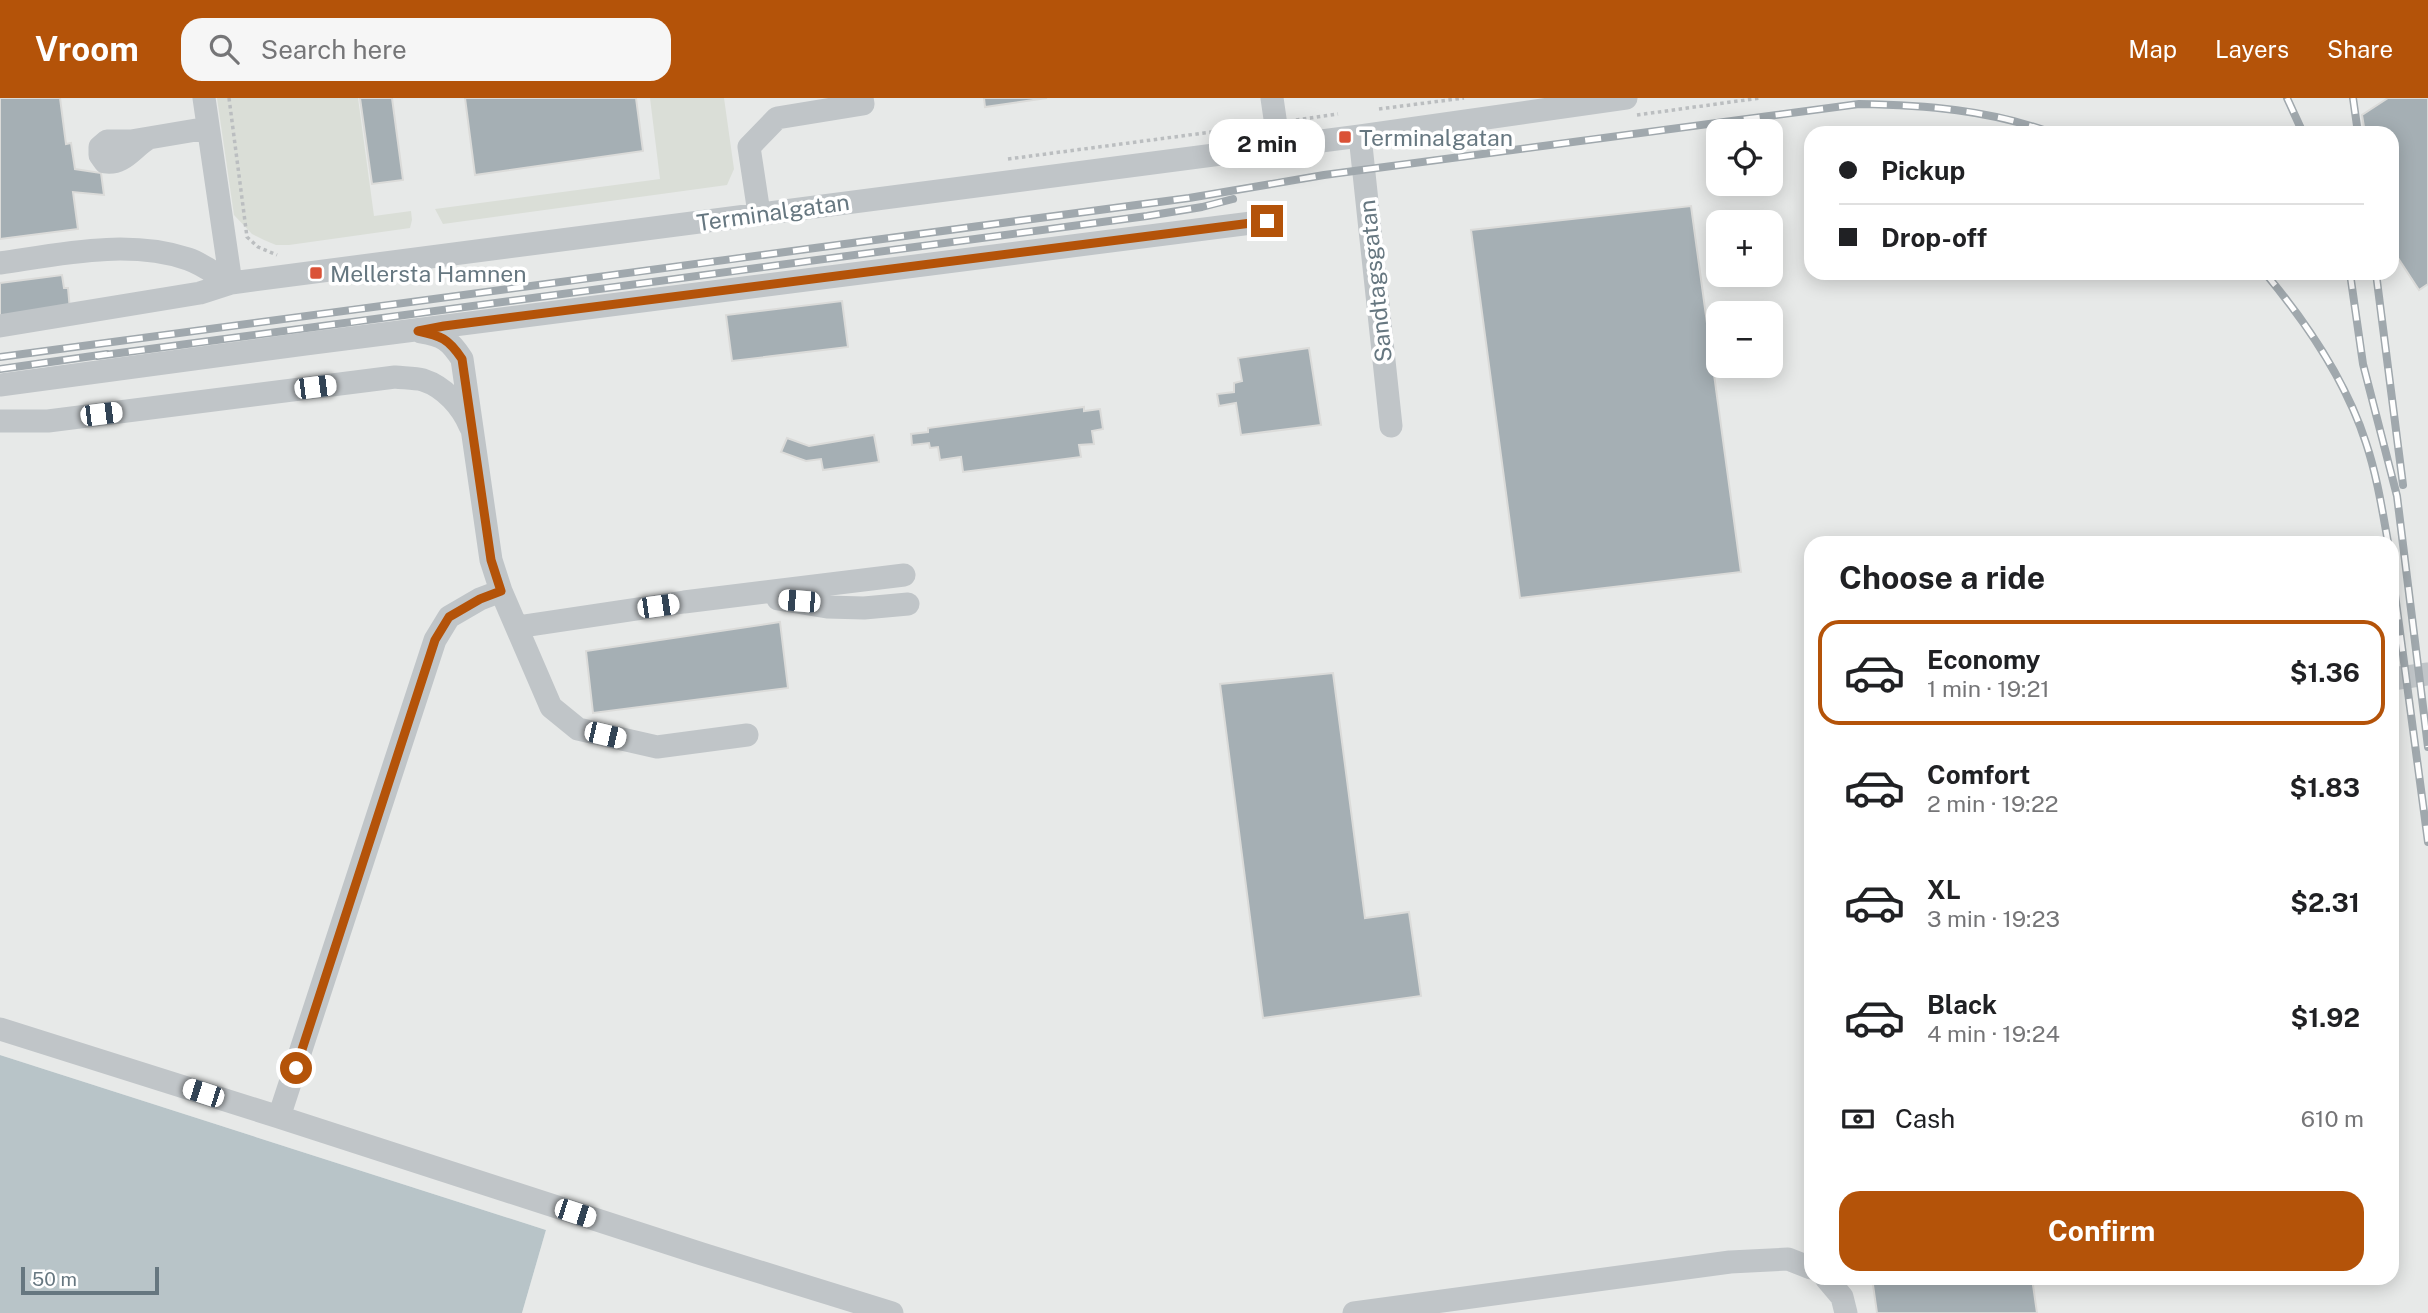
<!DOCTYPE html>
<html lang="en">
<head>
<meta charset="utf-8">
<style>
  body { margin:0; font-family:"Public Sans",sans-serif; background:#f6f6f6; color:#202124; height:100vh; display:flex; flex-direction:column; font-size:26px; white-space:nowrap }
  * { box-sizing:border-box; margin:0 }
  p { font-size:23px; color:#757577 }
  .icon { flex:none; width:38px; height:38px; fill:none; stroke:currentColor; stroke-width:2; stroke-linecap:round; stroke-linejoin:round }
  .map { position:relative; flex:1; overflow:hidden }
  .details { position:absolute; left:1804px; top:438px; width:595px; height:749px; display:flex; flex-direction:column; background:#fff; border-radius:21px; box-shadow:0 4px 18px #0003 }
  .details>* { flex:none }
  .guide { position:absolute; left:1804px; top:28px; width:595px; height:154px; border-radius:21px; box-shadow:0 4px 18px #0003; display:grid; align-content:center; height:154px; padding:0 35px; background:#fff }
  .buttons { position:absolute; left:1706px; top:21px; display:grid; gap:14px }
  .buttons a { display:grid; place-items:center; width:77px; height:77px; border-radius:14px; background:#fff; box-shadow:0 4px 18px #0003; font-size:35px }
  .scale { position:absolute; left:21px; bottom:18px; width:138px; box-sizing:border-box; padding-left:7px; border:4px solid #667780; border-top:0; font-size:19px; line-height:24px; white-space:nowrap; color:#667780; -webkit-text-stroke:5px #fff; paint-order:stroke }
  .end { position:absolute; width:32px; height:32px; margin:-16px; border:9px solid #b45309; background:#fff; box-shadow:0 0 0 4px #fff }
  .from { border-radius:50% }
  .bubble { position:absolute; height:49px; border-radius:21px; background:#fff; box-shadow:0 4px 18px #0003; font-size:23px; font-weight:700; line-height:49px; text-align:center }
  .car { position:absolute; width:21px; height:42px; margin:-21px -10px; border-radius:9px; box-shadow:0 0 5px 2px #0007; background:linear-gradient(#fff 24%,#345 0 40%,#fff 0 76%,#345 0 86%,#fff 0) }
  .guide b { display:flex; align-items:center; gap:24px; height:66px; font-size:26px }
  .guide b+b { border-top:2px solid #e0e0e0 }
  .guide i { width:18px; height:18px; background:#202124 }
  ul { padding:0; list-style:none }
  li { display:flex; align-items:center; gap:21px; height:105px; margin:0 14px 10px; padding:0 21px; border:4px solid transparent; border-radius:21px }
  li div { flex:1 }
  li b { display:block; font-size:26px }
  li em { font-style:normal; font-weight:700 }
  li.selected { border-color:#b45309 }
  li>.icon { width:63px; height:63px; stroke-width:1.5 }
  h2 { padding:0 35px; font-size:32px; line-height:84px }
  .pay { display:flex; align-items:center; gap:18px; height:77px; padding:0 35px; font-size:26px }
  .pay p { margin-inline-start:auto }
  .primary-button { display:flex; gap:14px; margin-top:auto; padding:14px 35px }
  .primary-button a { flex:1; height:80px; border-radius:21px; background:#b45309; color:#fff; font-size:28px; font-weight:700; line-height:80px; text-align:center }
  header { display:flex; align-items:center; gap:42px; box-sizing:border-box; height:98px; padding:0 35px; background:#b45309; color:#fff }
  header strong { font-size:33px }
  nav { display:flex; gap:38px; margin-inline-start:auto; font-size:24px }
  .search { width:490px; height:63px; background:#f6f6f6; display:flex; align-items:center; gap:18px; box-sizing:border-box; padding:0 24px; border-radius:21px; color:#757577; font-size:26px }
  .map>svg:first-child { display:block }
  .built { fill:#e7e9e8; fill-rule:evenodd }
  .green { fill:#daded7 }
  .water { fill:#b8c4c8 }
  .building { fill:#a5afb4; stroke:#dbdbd9; stroke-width:2 }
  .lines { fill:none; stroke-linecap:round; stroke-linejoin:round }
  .path { stroke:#bbbec0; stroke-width:3.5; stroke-dasharray:3.5 3.5; stroke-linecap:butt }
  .minor { stroke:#c0c5c8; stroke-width:23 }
  .rail-casing { stroke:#a0a8ad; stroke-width:8 }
  .rail { stroke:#fff; stroke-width:5; stroke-dasharray:16; stroke-linecap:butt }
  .route { stroke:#b45309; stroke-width:9 }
  .poi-dot { fill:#da5237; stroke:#fff; stroke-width:2.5 }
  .labels { text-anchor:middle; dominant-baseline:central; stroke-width:7; stroke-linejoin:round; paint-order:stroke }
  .poi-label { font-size:23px; fill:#667780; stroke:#fff; text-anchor:start }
  .street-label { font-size:23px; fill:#667780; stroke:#fff }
</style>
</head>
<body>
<header>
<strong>Vroom</strong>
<div class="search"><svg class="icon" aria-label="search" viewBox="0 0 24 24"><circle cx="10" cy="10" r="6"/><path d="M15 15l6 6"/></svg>Search here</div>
<nav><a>Map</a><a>Layers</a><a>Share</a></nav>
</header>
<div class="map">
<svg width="2428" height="1215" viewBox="0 0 2428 1215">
  <rect width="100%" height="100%" fill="#f9f9f7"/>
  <path class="built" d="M0,0H2428V1215H522L546,1132L0,957ZM1718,33H1771V86H1718ZM1811,35H2392V175H1811ZM1718,124H1771V177H1718ZM1718,215H1771V268H1718ZM1811,444H2392V1180H1811Z"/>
  <path class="green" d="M217,0H358L374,118L411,113L412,122L410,130L289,147H276L264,142L252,136L234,117Z
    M650,0H724L734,71L727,87L443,126L435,111L660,81Z"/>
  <path class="water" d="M0,957L546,1132L522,1215H0Z"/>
  <path class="building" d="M0,0H60L66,46L71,45L75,71L101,75L104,97L73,94L78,131L0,141Z
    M360,0H392L403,82L372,86Z
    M465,0H636L643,53L475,77Z
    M984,0H1047L985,9Z
    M2388,0H2428V186L2419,192L2396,157L2392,159V35H2365L2362,17Z
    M1691,108L1741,474L1520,500L1471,132Z
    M62,177L64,190H68L70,212L0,221V185Z
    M842,203L848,249L732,263L726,217Z
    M1309,250L1321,327L1241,337L1236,305L1219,308L1217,296L1234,294V285L1242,283L1238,260Z
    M1084,309V313L1100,311L1103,331L1092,333L1094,346L1079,347L1081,359L963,374L961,359L940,362L938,349L930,350L929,345L912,347L911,336L928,334V330Z
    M874,337L879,364L823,372L821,361L806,363L781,354L787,340L809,348Z
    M780,524L788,590L593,615L586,553Z
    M1333,575L1365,820L1409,814L1421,898L1263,920L1220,586Z
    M1872,1180H2032L2037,1215H1877Z"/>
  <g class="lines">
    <path class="path" d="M229,0L247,139L258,149L277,157
      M1379,11L1464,0
      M1637,17L1760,0
      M1296,22L1338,16
      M1008,61L1257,28"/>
    <path class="minor" d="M204,0L231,185L1360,38L1626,0
      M1272,0L1279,48
      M1360,38L1391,328
      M149,40C133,49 124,67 105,64L100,57V49L107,43H131L208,30
      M759,115L749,49L777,20L863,6L862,0
      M0,165C61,156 128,141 188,161C203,166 218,178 231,185L200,195L0,228
      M421,234C443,238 449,241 462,261L491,462L501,493L551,609L578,631L657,649L747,637
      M0,287L305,246L1267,123
      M0,323H48L395,279C404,280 415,280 423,282C445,289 462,309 470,328
      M778,501L827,509L864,510L908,506
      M517,529L684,504L904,477
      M2392,581L2428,576
      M0,931L279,1019L435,542L449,519L480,501L501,493
      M279,1019L702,1156L892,1215
      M1826,1180L1842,1199L1846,1215
      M1354,1215L1730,1164L1788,1161L1811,1170"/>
    <g class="rail-casing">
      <path id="rail" d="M2287,0L2303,35
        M2353,0L2358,35
        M2265,175C2306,224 2346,283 2366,345C2377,378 2382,411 2388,444
        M2350,175L2363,266L2397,398L2428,649
        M2376,175L2403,387
        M97,258L1147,118L1202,109L1233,101
        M0,259L1189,100L1324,77L1859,6C1925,7 1990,12 2052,35
        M0,271L107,256
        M2392,474L2428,744"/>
    </g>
    <use href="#rail" class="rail"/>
  </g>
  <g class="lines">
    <path class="route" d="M296,970L435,542L449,519L480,501L501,493L491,462L462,261C448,240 441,238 418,233L444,228L1267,123"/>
  </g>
  <g class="poi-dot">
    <rect x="1338" y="32" width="14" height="14" rx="3.5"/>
    <rect x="309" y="168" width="14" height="14" rx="3.5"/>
  </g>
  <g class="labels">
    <g class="poi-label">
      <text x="1359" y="39">Terminalgatan</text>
      <text x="330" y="175">Mellersta Hamnen</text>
    </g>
    <g class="street-label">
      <text transform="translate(773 114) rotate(-8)">Terminalgatan</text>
      <text transform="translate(1375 183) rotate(-96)">Sandtagsgatan</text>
    </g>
  </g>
</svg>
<div class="buttons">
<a><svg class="icon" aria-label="locate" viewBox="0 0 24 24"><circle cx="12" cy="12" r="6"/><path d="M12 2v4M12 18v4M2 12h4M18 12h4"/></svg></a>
<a>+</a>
<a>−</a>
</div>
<div class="scale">50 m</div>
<i class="end from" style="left:296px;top:970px"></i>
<i class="end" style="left:1267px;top:123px"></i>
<div class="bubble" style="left:1209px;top:21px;width:116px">2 min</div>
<i class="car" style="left:315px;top:289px;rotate:83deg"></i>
<i class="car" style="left:101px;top:316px;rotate:83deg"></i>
<i class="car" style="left:799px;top:503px;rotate:275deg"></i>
<i class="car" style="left:658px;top:508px;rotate:82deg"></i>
<i class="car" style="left:605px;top:637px;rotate:103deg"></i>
<i class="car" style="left:203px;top:995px;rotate:288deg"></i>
<i class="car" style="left:575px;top:1115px;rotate:108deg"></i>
<div class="guide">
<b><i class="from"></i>Pickup</b>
<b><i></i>Drop-off</b>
</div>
<section class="details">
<h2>Choose a ride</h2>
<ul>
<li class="selected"><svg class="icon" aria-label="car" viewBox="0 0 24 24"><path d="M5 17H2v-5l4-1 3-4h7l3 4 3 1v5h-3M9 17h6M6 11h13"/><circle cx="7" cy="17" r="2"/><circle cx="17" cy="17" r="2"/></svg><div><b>Economy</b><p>1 min · 19:21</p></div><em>$1.36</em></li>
<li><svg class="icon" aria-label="car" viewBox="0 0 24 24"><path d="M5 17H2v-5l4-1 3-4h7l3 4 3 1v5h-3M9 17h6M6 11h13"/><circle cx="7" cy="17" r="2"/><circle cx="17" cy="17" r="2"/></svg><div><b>Comfort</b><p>2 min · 19:22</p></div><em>$1.83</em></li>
<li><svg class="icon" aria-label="car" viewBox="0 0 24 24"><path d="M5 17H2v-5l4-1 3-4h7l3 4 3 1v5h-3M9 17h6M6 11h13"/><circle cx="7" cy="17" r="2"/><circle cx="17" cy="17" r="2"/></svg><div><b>XL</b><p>3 min · 19:23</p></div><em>$2.31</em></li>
<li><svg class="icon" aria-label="car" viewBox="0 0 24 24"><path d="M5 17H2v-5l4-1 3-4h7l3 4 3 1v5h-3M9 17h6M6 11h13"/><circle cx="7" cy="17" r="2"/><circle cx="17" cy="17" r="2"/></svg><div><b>Black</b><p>4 min · 19:24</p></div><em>$1.92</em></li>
</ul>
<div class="pay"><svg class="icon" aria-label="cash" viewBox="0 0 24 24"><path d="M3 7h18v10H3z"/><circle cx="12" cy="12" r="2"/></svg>Cash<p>610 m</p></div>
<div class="primary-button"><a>Confirm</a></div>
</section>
</div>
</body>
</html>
